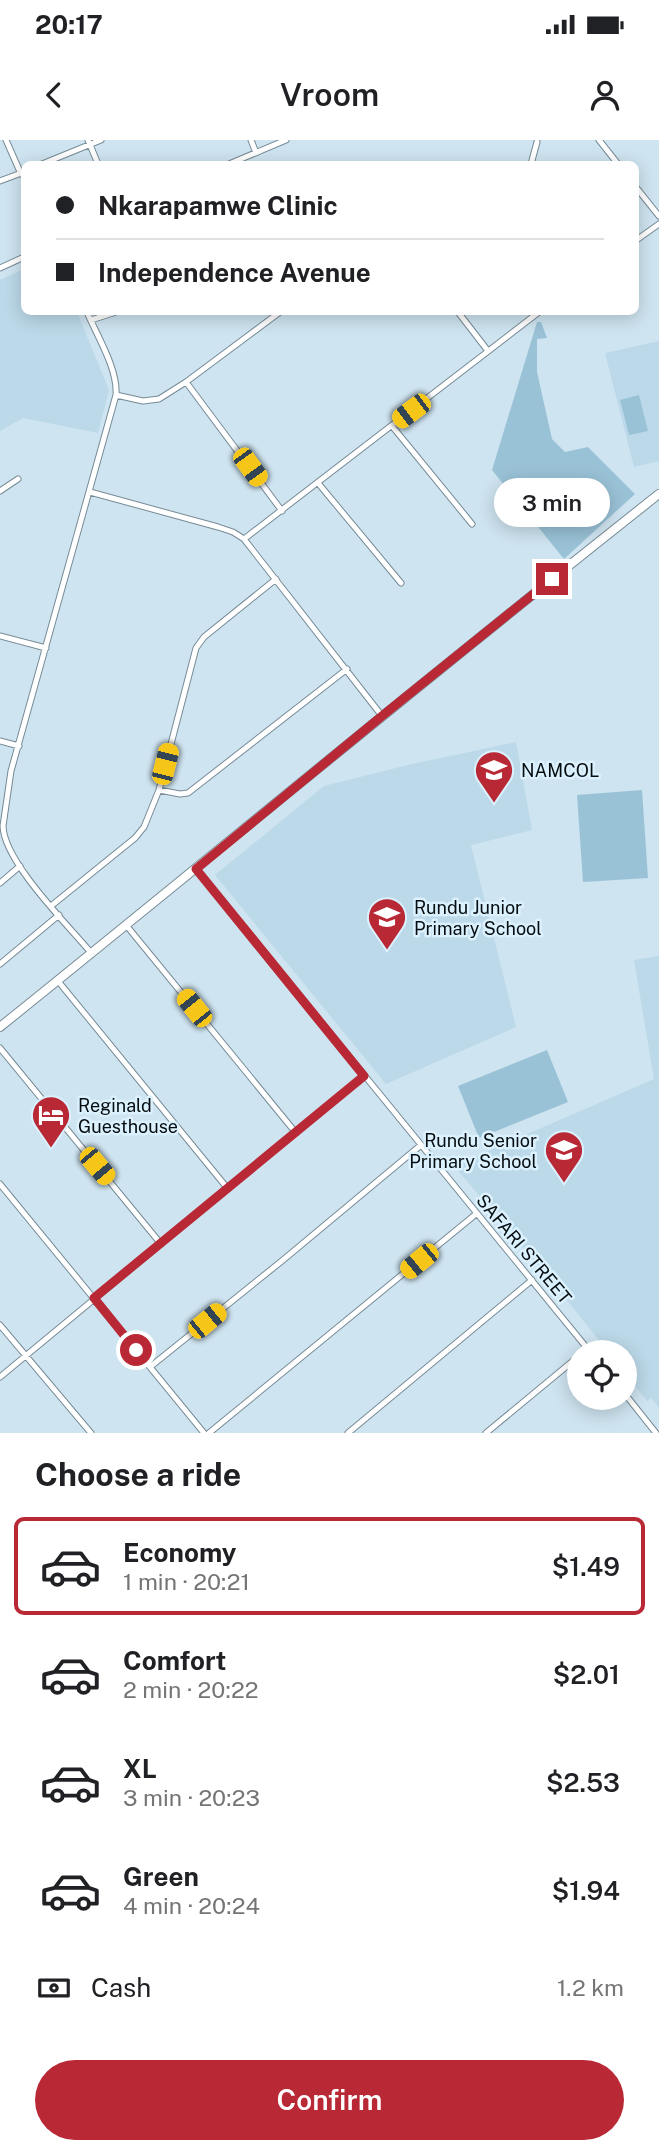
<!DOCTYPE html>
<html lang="en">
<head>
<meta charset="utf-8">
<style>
  body { margin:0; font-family:"Public Sans",sans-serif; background:#f2f2f2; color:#202124; height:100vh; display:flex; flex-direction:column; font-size:26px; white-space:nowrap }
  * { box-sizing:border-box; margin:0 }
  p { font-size:23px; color:#757577 }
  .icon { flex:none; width:38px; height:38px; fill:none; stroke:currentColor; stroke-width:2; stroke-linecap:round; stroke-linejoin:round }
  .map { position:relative; height:1293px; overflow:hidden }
  .drawer { display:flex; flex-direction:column; background:#fff; flex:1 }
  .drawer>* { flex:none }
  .hud { position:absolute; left:21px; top:21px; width:618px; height:154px; border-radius:10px; box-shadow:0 4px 18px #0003; display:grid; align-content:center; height:154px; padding:0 35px; background:#fff }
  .tools { position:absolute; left:567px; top:1200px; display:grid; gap:14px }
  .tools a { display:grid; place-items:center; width:70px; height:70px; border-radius:50%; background:#fff; box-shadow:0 4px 18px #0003; font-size:35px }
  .end { position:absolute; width:32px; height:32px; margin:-16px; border:9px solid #b92835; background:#fff; box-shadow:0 0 0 4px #fff }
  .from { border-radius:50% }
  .bubble { position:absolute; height:49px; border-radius:24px; background:#fff; box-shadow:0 4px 18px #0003; font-size:23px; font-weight:600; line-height:49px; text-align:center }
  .car { position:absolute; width:21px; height:42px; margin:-21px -10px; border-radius:9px; box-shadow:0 0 5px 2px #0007; background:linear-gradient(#f5c518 24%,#345 0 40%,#f5c518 0 76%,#345 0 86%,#f5c518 0) }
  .hud b { display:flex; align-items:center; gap:24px; height:66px; font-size:26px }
  .hud b+b { border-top:2px solid #e0e0e0 }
  .hud i { width:18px; height:18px; background:#202124 }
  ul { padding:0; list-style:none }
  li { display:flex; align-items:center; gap:21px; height:98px; margin:0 14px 10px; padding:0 21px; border:4px solid transparent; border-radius:10px }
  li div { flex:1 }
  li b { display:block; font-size:26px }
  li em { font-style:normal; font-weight:600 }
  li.current { border-color:#b92835 }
  li>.icon { width:63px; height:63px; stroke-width:1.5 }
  h2 { padding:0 35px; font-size:32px; line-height:84px }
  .pay { display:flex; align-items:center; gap:18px; height:77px; padding:0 35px; font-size:26px }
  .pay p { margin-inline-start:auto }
  .cta { display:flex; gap:14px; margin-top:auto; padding:14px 35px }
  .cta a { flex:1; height:80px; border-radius:42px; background:#b92835; color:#fff; font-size:28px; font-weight:600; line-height:80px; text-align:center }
  .status { display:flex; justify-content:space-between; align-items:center; height:49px; padding:0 35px; background:#fff; direction:ltr }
  .status svg { height:19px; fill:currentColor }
  header { display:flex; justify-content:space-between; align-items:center; height:91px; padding:0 35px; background:#fff; font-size:32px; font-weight:600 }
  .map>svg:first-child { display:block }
  .built { fill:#bcd9e9 }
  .green { fill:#9ac2d7 }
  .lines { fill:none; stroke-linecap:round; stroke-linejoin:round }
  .street-casing { stroke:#778b96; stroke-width:7 }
  .secondary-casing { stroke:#778b96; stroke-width:10 }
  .street { stroke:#fff; stroke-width:5 }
  .secondary { stroke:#fff; stroke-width:8 }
  .route { stroke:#b92835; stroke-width:9 }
  .labels { text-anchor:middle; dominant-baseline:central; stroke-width:5; stroke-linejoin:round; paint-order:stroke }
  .poi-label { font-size:18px; fill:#060d11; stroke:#dbf1fd; text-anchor:start }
  .street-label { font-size:18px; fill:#060d11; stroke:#dbf1fd }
</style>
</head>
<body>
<div class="status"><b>20:17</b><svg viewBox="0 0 49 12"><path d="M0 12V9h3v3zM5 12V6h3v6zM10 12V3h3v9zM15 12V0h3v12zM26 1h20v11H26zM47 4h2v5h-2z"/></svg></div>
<header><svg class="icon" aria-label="back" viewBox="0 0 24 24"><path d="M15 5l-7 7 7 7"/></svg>Vroom<svg class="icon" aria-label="person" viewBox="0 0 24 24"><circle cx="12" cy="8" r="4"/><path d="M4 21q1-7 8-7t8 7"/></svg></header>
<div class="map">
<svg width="659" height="1293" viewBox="0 0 659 1293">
  <rect width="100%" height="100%" fill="#cee4f0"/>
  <path class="built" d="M24,129V172H77L109,250L98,293L23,278L0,291V140Z
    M659,201V321L634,327L605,213Z
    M516,602L532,690L471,705L516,887L386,944L215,735L324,646L408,625Z
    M659,816V1268L651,1258L647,1261L625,1233V1213H609L551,1140L454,1026L654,939L634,820Z"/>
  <path class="green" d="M537,182H541L547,198L537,199V232L552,299L565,312L588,307L635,354L564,419L492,330Z
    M639,255L648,291L629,295L620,260Z
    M642,650L648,738L583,742L577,655Z
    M547,910L568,962L479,998L458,946Z"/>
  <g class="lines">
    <g class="street-casing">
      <path id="street" d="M6,0L21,34
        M88,0L98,24
        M251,0L256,13
        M599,0L618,24
        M42,24L101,0
        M229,24L286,0
        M531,24L537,2
        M0,41L24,32
        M635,46L659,76
        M635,101L659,84
        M0,128L24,117
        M87,172C97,196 118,229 116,255L11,631L3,686C4,722 68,785 92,814
        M458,172L488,211
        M91,180L116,172
        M186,242L282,371
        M116,255L143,261L159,259L186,242L280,172
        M392,286L472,384
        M318,343L401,443
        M0,351L18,339
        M90,352L218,387L233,392L244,399L382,576
        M244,399L539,172
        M0,496L46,508
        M0,601L19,606
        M159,650L180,654L188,653L347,529
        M196,729L591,1213
        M0,743L20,726
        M51,766L135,698L144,687L159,650L196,508L204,497L276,439
        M126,785L296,993
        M0,824L59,775
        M58,841L228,1049
        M0,908L161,1104
        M0,1044L204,1293
        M0,1185L91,1293
        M150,1227L283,1120L421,1005
        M0,1237L364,936
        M625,1254L656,1293
        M209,1293L476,1074
        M348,1293L532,1140
        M486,1293L579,1216"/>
    </g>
    <g class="secondary-casing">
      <path id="secondary" d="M0,887C220,710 437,529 659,354"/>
    </g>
    <use href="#street" class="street"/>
    <use href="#secondary" class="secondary"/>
  </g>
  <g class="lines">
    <path class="route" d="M136,1210L94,1158L364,936L196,729L382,576L552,439"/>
  </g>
  <defs>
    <g id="school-pin" transform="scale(2.0125)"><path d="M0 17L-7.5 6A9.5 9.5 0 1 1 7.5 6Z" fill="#b92835" stroke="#dbf1fd"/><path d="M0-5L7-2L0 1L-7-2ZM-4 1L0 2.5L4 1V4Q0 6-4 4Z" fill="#fff"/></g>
    <g id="hotel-pin" transform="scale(2.0125)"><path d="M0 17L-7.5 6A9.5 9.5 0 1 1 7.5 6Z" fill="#b92835" stroke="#dbf1fd"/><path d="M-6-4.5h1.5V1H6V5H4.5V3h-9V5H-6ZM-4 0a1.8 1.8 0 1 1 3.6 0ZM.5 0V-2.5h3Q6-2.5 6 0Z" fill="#fff"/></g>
  </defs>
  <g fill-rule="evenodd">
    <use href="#school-pin" x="494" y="630"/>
    <use href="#school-pin" x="387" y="777"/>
    <use href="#hotel-pin" x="51" y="975"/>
    <use href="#school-pin" x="564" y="1010"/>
  </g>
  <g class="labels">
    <g class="poi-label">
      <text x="521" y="630">NAMCOL</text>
      <text x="414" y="767">Rundu Junior<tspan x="414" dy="21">Primary School</tspan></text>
      <text x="78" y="965">Reginald<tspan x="78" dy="21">Guesthouse</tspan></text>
      <text x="537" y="1000" text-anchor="end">Rundu Senior<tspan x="537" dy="21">Primary School</tspan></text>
    </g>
    <g class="street-label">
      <text transform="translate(524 1109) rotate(50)">SAFARI STREET</text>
    </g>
  </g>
</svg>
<div class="tools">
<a><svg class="icon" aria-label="locate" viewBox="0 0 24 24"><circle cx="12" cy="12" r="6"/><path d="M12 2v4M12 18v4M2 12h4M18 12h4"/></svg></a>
</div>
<i class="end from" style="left:136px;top:1210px"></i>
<i class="end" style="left:552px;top:439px"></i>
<div class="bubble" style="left:494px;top:338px;width:116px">3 min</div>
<i class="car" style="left:411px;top:271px;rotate:233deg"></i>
<i class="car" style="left:250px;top:327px;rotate:144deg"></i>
<i class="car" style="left:165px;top:624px;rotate:14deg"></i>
<i class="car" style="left:194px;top:868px;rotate:321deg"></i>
<i class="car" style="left:97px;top:1026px;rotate:140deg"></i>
<i class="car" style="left:419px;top:1121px;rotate:231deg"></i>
<i class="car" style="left:207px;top:1181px;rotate:51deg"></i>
<div class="hud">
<b><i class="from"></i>Nkarapamwe Clinic</b>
<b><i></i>Independence Avenue</b>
</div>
</div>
<section class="drawer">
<h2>Choose a ride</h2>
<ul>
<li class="current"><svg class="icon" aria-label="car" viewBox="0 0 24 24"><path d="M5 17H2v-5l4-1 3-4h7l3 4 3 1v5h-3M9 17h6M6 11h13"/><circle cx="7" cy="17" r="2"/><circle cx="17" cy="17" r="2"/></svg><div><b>Economy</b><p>1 min · 20:21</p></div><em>$1.49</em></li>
<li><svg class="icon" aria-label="car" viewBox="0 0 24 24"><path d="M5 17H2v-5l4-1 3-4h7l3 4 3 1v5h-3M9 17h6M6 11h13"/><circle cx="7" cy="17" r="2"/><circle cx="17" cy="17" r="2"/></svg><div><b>Comfort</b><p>2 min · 20:22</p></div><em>$2.01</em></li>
<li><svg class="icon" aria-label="car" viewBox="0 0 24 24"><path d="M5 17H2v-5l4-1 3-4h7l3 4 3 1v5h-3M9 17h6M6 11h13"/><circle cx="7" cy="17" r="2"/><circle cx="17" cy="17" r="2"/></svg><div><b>XL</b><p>3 min · 20:23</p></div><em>$2.53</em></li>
<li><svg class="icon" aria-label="car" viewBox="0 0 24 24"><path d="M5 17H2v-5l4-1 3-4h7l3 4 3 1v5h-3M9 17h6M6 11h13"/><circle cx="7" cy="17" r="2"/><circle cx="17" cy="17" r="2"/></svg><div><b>Green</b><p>4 min · 20:24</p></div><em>$1.94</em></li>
</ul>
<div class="pay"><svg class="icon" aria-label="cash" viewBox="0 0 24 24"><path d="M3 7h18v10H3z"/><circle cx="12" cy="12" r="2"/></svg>Cash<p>1.2 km</p></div>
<div class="cta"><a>Confirm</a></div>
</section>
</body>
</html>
